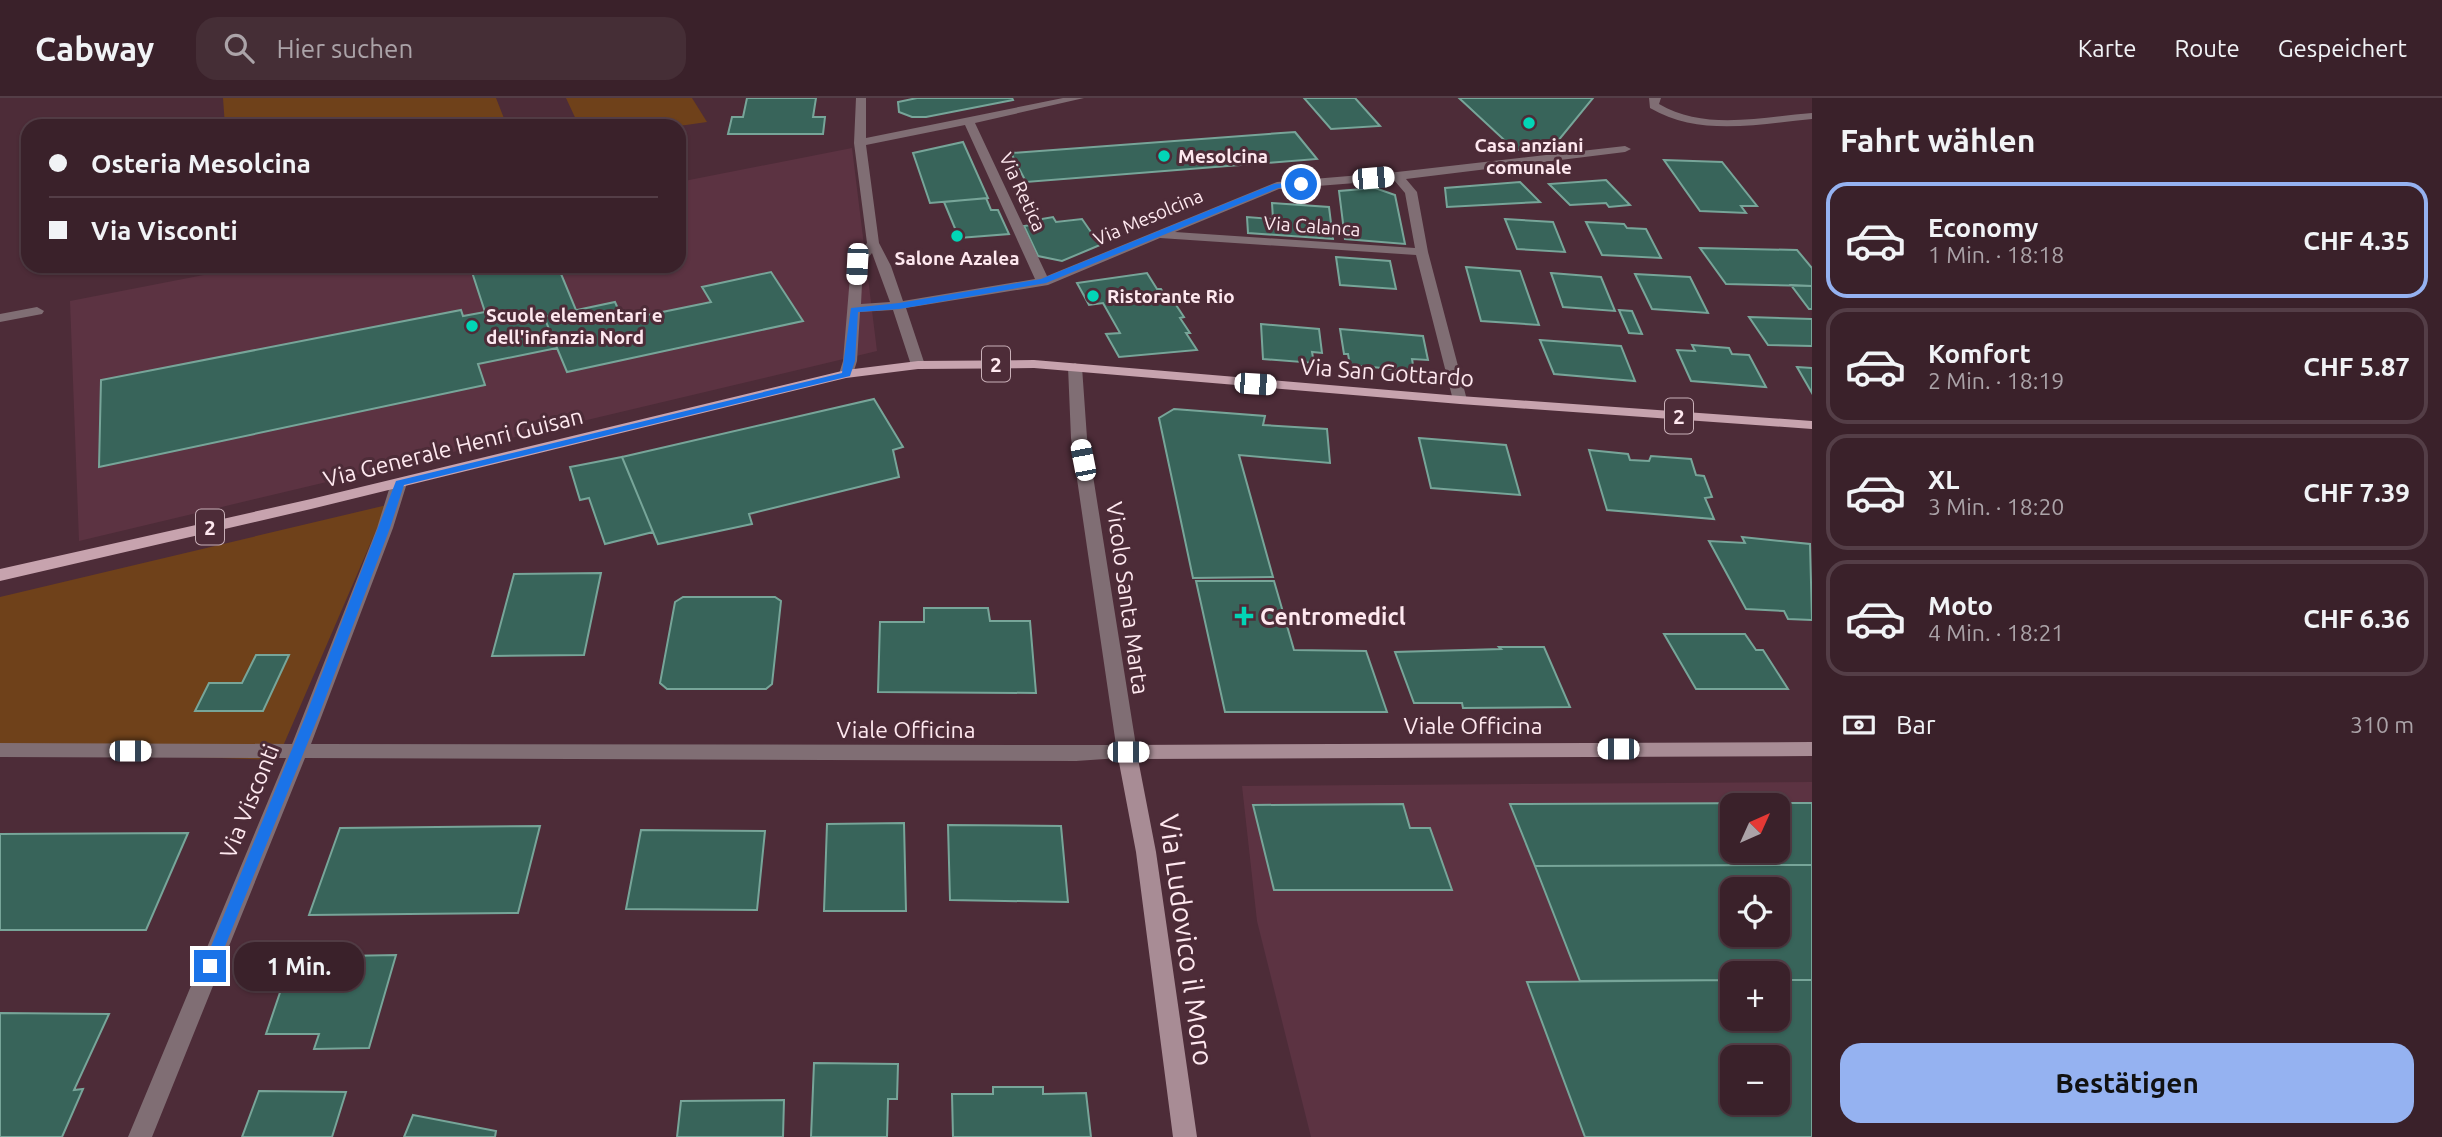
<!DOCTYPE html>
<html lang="de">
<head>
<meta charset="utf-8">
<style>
  body { margin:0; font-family:Ubuntu,sans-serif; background:#452e36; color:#f1f3f6; height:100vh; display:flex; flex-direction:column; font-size:26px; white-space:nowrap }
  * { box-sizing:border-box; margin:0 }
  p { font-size:23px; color:#aba3a8 }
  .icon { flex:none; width:38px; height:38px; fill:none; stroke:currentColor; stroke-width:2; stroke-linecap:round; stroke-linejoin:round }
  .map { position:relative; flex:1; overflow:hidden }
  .panel { display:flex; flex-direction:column; background:#3a212a; width:630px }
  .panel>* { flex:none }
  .banner { position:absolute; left:21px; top:21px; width:665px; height:154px; border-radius:21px; box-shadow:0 2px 5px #0004,0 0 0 2px #543e47; display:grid; align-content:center; height:154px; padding:0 28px; background:#3a212a }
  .needle { width:46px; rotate:45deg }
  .buttons { position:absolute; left:1720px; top:695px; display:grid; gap:14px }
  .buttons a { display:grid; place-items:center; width:70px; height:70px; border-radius:14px; background:#3a212a; box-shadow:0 2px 5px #0004,0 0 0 2px #543e47; font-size:35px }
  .end { position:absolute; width:32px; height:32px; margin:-16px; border:9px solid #1a73e8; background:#fff; box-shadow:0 0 0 4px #fff }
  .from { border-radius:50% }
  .bubble { position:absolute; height:49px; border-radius:21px; background:#3a212a; box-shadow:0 2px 5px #0004,0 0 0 2px #543e47; font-size:23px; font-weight:600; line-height:49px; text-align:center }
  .car { position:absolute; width:21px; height:42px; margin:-21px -10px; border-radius:9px; box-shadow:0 0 5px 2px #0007; background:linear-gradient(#fff 24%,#345 0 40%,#fff 0 76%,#345 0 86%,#fff 0) }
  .banner b { display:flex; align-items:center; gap:24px; height:66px; font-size:26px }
  .banner b+b { border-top:2px solid #543e47 }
  .banner i { width:18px; height:18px; background:#f1f3f6 }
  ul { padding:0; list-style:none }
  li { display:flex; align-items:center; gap:21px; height:116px; margin:0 14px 10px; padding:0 14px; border:4px solid #543e47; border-radius:21px }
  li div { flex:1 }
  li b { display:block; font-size:26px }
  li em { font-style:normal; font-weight:600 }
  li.current { border-color:#95b2f1 }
  li>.icon { width:63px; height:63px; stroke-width:1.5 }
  h2 { padding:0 28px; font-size:32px; line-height:84px }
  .pay { display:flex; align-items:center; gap:18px; height:77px; padding:0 28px; font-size:26px }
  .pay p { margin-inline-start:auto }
  .cta { display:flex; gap:14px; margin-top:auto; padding:14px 28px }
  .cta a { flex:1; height:80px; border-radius:21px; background:#95b2f1; color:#111; font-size:28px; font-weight:600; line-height:80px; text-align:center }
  header { display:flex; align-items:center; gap:42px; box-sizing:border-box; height:98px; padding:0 35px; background:#3a212a; border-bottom:2px solid #543e47 }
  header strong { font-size:33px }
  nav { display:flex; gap:38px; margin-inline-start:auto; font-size:24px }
  .search { width:490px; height:63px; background:#452e36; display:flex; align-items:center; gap:18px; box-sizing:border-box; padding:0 24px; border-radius:21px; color:#aba3a8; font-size:26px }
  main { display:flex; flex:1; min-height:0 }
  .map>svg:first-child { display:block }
  .built { fill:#5c3342; fill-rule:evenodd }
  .green { fill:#6f411a }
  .building { fill:#38645a; stroke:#77a599; stroke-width:2; fill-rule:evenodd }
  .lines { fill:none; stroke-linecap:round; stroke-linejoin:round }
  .lane { fill:#806e74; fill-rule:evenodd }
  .street { fill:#806e74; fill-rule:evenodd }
  .secondary { fill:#a88c95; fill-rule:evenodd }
  .primary { fill:#c7a3ae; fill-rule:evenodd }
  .route { fill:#1a73e8 }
  .poi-dot { fill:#02d5b6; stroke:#4d2c38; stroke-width:2.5 }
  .labels { text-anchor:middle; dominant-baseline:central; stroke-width:6; stroke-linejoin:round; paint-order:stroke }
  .far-poi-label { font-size:19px; font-weight:bold; fill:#fee8ef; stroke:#4d2c38; text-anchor:start }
  .far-street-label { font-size:19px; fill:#fee8ef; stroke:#4d2c38 }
  .shield { fill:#4d2c38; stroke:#c9b0b8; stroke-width:2 }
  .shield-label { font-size:21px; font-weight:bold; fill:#fee8ef }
  .street-label { font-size:23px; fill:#fee8ef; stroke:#4d2c38 }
  .poi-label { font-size:23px; font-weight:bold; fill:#fee8ef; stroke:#4d2c38; text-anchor:start }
  .near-street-label { font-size:28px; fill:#fee8ef; stroke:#4d2c38 }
</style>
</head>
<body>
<header>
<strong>Cabway</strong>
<div class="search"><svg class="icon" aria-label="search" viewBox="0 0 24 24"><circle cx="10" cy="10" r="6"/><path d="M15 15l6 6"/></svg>Hier suchen</div>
<nav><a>Karte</a><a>Route</a><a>Gespeichert</a></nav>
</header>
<main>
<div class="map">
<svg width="1812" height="1039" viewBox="0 0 1812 1039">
  <rect width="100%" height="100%" fill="#4d2c38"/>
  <path class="built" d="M852,50L877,253L79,443L70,203L250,168H679V84Z
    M1812,684V1039H1311L1257,823L1242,688ZM1732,707H1778V752H1732ZM1732,791H1778V836H1732ZM1732,875H1778V920H1732ZM1732,959H1778V1004H1732Z"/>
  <path class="green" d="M223,0H496L507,28H225Z
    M566,0H692L707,24L679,28H579Z
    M387,407L277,662L0,652V499Z"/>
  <path class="building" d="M747,0H816L813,19H825L823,36H728L732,19H743Z
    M917,0H1012L1013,2L926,19H912L899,14L898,4Z
    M1304,0H1355L1380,28L1331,31Z
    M1459,0H1593L1553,49L1515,52Z
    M1295,34L1317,61L1026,84L1011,55Z
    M963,44L988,100L930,105L913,55Z
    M1664,62L1722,64L1757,108H1741L1746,115L1700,113Z
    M1606,82L1630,107L1609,109L1606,105L1570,107L1549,86Z
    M1520,84L1540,104L1447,109L1445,90Z
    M1375,90L1395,97L1405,146L1345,141L1339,93Z
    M986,100L991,112H998L1009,136L959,140L944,104Z
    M1272,105L1329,109L1333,141L1248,135L1247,119L1273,121Z
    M1053,119L1056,124L1082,121L1100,147L1062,163L1038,158L1024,128L1038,126L1036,122Z
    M1505,121L1553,124L1565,154L1517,151Z
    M1586,124L1624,126L1627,130L1646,131L1661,160L1602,157Z
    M1700,150L1797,152L1812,170V188L1726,186Z
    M1336,159L1390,163L1396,191L1340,187Z
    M470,168H550L552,173L559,171L576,212L544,219L557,250L478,266L485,287L99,369L101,282L461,212L463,218L485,214Z
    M1466,169L1520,173L1539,227L1481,223Z
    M771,174L803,223L567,274L544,219L615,204L623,222L711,204L702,189Z
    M1147,175L1157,191H1161L1170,205L1174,204L1184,219L1180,220L1190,235H1186L1197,252L1119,259L1106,236L1120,235L1103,205L1089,207L1077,185Z
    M1551,175L1601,179L1615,213L1563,209Z
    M1635,176L1690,179L1708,215L1652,211Z
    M1791,187L1812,188V211H1809Z
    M1619,212L1632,213L1642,236L1629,235Z
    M1749,219L1812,221V248L1768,247Z
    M1261,226L1319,231L1322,255L1312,254L1314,265L1263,261Z
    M1340,231L1423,238L1428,262L1412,261L1414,273L1350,267L1348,256H1344Z
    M1540,242L1621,248L1635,283L1554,276Z
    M1692,247L1729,250L1732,256L1749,257L1766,289L1691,283L1677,252L1695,253Z
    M1797,269L1812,270V295Z
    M874,301L903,349L893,352L899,379L749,416L752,426L658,446L622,359Z
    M1174,311L1265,318L1263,327L1327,331L1330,365L1239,357L1273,479L1193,480L1159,320Z
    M1419,340L1506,347L1520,397L1431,390Z
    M1589,352L1628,356L1630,362L1649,363L1651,358L1691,361L1696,377L1704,378L1712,399L1705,400L1714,421L1607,412Z
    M622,359L653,434L605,446L589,400L580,402L570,369Z
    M1742,439L1810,446L1812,522L1788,521L1784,513L1746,511L1709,443L1745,445Z
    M601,475L584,557L492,558L514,476Z
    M1196,483H1274L1294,552L1366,553L1387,614H1225Z
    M683,499H775L781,503L772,586L766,591H667L660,585L675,504Z
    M924,510H988L990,523H1030L1036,595L878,594L880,524H924Z
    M1664,536H1745L1756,552H1763L1788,591H1696Z
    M1499,549H1544L1570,609L1463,610L1462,605H1414L1395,554L1501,551Z
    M256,557H289L263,613H195L209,585H242Z
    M1812,705V767L1535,768L1510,706ZM1732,707H1778V752H1732Z
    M1403,706L1410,730H1430L1452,792H1274L1253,707Z
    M904,725L906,813H824L827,726Z
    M948,727L1061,728L1068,804L950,802Z
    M540,728L518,815L309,817L340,730Z
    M641,732L765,733L757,812L626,811Z
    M188,735L146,832H0V736Z
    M1812,767V882H1778V875H1732V882L1580,883L1535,768ZM1732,791H1778V836H1732Z
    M396,857L369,950L314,951L319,936H266L292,859Z
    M1732,882V920H1778V882H1812V1039H1585L1527,884ZM1732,959H1778V1004H1732Z
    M0,915L109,916L74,992L83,991L62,1039H0Z
    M814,965L898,966L897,1001H888L887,1039H811Z
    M993,989H1043V996L1086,995L1091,1039H953L952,996H993Z
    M259,993L346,994L332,1039H242Z
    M784,1002L783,1039H677L681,1003Z
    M413,1017L496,1033L495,1039H404Z"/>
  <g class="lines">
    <path class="lane" d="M1649,0H1661L1659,6C1704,33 1762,19 1812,15V21C1758,26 1699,39 1650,10Z
      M37,209L44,213L42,216L0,224V216Z"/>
    <path class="street" d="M856,0H866V40L1063,0H1084L975,25L1047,178L1277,84L1397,74L1625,48L1631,51L1625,54L1406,81L1417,94L1428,154L1467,302L1465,305L1460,306L1453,302L1416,157L1160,140L1048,187L906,210L925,267L918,271L911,267L893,212L860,214L857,263L853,276L846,280L839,276L843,263L851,166L867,145L854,45ZM965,27L1035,181L903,203L891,168L879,145L866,47ZM1394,82L1405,95L1415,150L1175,134L1279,91ZM872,155L890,204L861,206L863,166Z
      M1075,265L1082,269L1087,340L1137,654L1134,659L1076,663L305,660L152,1039H128L286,660L0,659V645L292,646L377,430L391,385L399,380L407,385L393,430L311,646L1116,647L1071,340L1068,269Z"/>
    <path class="secondary" d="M1812,644V658L1138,661L1156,754L1197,1039H1173L1136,754L1117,654L1120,649L1127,647Z"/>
    <path class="primary" d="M1034,262L1460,298L1812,323V331L1460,306L1034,270L918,271L846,280L311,411L0,483V471L311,401L846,272L918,263Z"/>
  </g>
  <path class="route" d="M1301,84L1303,88L1278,90L1046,185L899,211L858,214L855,263L850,278L404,387L390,430L319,617L217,868L210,875L205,873L203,868L306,617L396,383L842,275L851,210L899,205L1041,181L1274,86Z"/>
  <g class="poi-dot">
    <circle cx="1529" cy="25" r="7"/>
    <circle cx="1164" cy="58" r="7"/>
    <circle cx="957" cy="138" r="7"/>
    <circle cx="1093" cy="198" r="7"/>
    <circle cx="472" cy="228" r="7"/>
    <path d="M1240.5 507.5h7v7h7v7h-7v7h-7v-7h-7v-7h7z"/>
  </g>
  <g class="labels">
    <g class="far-poi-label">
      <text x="1529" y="47" text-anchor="middle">Casa anziani<tspan x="1529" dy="22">comunale</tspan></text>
      <text x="1178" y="58">Mesolcina</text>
      <text x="957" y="160" text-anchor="middle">Salone Azalea</text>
      <text x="1107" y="198">Ristorante Rio</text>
      <text x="486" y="217">Scuole elementari e<tspan x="486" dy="22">dell'infanzia Nord</tspan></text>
    </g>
    <g class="far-street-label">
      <text transform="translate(1023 94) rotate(65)">Via Retica</text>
      <text transform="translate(1148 119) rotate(-23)">Via Mesolcina</text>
      <text transform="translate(1312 128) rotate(4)">Via Calanca</text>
    </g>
    <g class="shield">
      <rect x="982" y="248.5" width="28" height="35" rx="5"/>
      <rect x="1665" y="300.5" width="28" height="35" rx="5"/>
      <rect x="196" y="411.5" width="28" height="35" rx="5"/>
    </g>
    <g class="shield-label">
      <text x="996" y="266">2</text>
      <text x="1679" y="318">2</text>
      <text x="210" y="429">2</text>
    </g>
    <g class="street-label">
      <text transform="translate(1387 274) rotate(4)">Via San Gottardo</text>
      <text transform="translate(453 349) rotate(-14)">Via Generale Henri Guisan</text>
      <text transform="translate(1128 500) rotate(82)">Vicolo Santa Marta</text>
      <text x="1473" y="627">Viale Officina</text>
      <text x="906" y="631">Viale Officina</text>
      <text transform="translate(249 703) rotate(-68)">Via Visconti</text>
    </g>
    <g class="poi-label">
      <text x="1260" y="518">Centromedicl</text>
    </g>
    <g class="near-street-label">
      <text transform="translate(1187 842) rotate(82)">Via Ludovico il Moro</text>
    </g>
  </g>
</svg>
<div class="buttons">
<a><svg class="needle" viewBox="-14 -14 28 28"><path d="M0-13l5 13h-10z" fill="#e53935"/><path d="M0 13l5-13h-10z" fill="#aba3a8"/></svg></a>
<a><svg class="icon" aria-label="locate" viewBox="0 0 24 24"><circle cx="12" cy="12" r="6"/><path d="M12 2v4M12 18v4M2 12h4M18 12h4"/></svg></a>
<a>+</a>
<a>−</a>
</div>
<i class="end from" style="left:1301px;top:86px"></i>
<i class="end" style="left:210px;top:868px"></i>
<div class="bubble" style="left:234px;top:844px;width:130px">1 Min.</div>
<i class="car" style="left:1373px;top:80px;rotate:85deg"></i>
<i class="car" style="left:857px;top:166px;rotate:183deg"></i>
<i class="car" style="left:1255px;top:286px;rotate:94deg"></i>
<i class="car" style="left:1083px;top:362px;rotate:349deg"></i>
<i class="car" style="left:1618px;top:651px;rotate:270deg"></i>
<i class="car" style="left:130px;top:653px;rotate:90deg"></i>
<i class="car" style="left:1128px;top:654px;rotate:90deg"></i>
<div class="banner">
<b><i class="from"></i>Osteria Mesolcina</b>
<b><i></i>Via Visconti</b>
</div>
</div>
<section class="panel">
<h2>Fahrt wählen</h2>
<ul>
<li class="current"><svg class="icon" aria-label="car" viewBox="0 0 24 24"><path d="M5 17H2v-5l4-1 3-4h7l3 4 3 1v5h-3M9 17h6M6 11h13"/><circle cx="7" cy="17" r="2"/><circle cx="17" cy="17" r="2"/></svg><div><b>Economy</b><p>1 Min. · 18:18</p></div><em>CHF 4.35</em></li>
<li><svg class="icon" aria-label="car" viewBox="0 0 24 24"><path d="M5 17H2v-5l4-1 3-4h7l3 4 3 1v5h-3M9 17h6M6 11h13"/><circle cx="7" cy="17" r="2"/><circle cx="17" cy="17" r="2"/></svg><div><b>Komfort</b><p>2 Min. · 18:19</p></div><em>CHF 5.87</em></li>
<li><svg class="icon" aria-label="car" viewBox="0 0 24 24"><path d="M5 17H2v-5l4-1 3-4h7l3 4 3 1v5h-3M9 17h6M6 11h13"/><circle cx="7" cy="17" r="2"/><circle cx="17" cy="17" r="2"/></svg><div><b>XL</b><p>3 Min. · 18:20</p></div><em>CHF 7.39</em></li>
<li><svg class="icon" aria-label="car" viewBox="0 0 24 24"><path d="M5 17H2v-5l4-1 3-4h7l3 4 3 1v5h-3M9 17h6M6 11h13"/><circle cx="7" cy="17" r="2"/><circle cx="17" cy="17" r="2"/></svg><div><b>Moto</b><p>4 Min. · 18:21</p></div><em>CHF 6.36</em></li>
</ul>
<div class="pay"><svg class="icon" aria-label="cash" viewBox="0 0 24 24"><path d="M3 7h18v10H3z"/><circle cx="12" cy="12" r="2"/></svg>Bar<p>310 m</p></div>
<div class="cta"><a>Bestätigen</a></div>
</section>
</main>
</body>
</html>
